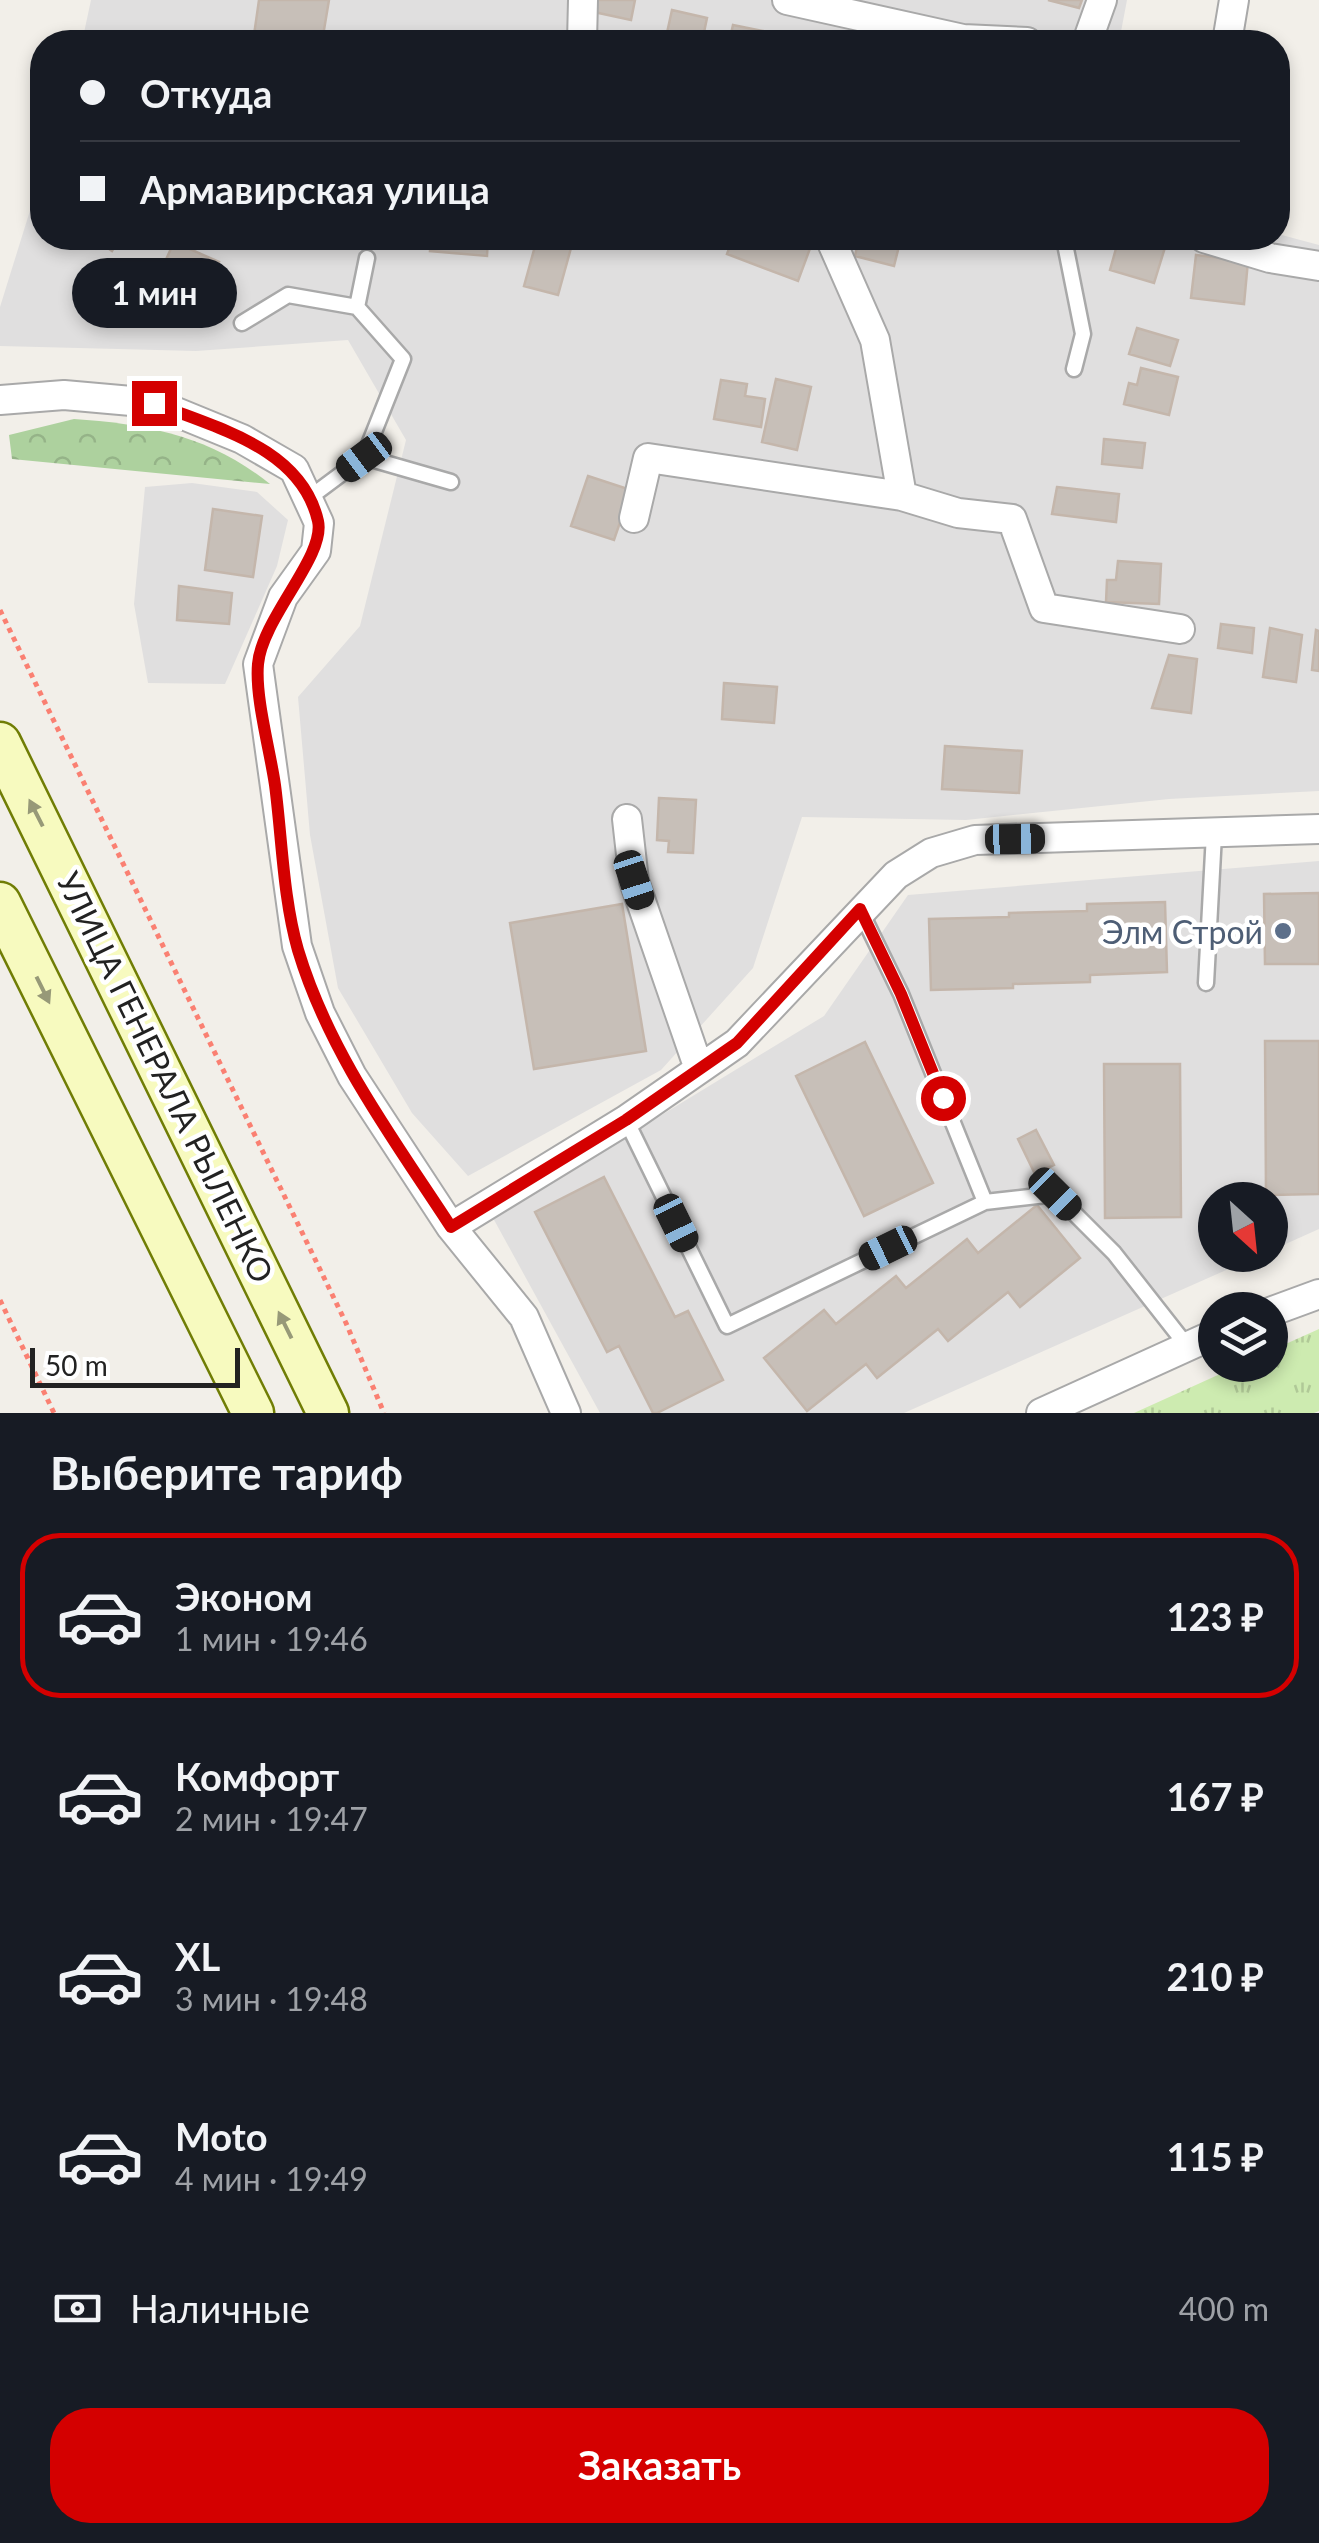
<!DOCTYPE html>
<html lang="ru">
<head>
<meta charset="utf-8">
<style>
  body { margin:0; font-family:Lato,sans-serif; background:#20242c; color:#f1f3f6; height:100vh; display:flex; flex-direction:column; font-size:38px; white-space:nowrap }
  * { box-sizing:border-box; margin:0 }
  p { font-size:32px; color:#9ea1a6 }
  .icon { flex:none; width:55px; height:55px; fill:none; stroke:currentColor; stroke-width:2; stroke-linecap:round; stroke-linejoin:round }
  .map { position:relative; height:1413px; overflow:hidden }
  .panel { display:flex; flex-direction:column; background:#171b24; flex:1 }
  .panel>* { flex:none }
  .guide { position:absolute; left:30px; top:30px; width:1260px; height:220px; border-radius:40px; box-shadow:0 5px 15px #0003; display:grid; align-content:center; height:220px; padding:0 50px; background:#171b24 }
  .needle { width:65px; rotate:153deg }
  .buttons { position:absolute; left:1198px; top:1182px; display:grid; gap:20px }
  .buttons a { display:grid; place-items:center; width:90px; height:90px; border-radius:50%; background:#171b24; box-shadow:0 5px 15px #0003; font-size:50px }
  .scale { position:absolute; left:30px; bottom:25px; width:210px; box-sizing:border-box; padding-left:10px; border:5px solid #222; border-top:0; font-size:28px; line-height:35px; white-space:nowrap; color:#222; -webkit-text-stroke:8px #fff; paint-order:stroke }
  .end { position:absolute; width:45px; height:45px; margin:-22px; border:12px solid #d40000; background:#fff; box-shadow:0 0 0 5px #fff }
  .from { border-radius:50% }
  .bubble { position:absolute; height:70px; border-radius:35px; background:#171b24; box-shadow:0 5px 15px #0003; font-size:32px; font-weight:700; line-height:70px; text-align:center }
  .car { position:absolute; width:30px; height:60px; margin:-30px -15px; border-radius:12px; box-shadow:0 0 8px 2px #0007; background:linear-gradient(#222 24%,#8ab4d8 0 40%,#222 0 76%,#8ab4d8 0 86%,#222 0) }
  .guide b { display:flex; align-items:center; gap:35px; height:95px; font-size:38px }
  .guide b+b { border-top:2px solid #363941 }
  .guide i { width:25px; height:25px; background:#f1f3f6 }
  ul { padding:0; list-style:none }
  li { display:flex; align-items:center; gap:30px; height:165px; margin:0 20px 15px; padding:0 30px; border:5px solid transparent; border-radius:40px }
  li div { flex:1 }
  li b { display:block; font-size:38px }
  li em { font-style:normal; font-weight:700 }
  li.selected { border-color:#d40000 }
  li>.icon { width:90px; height:90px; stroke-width:1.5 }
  h2 { padding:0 50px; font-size:45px; line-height:120px }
  .pay { display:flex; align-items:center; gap:25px; height:110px; padding:0 50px; font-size:38px }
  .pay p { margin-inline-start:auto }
  .cta { display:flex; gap:20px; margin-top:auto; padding:20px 50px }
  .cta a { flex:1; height:115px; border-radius:40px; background:#d40000; color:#fff; font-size:40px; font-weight:700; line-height:115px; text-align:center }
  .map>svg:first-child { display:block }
  .residential { fill:#e0dfdf }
  .grass { fill:url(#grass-tufts) }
  .forest { fill:url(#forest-crowns) }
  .building { fill:#c7bfb8; stroke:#c4b6ab; stroke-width:2.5 }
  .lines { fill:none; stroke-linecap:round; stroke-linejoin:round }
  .service-casing { stroke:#a9a9a9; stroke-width:19 }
  .minor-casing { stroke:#a9a9a9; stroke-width:32 }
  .secondary-casing { stroke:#707d05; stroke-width:45 }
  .path { stroke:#fa8072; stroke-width:5; stroke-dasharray:5 5; stroke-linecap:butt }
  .service { stroke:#fff; stroke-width:14 }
  .minor { stroke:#fff; stroke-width:28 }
  .secondary { stroke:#f7fabf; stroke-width:40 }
  .oneway { fill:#979978 }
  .route { stroke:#d40000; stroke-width:12 }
  .service-dot { fill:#5c6f8a; stroke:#fff; stroke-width:4 }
  .labels { text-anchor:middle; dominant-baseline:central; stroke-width:9; stroke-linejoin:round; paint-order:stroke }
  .service-label { font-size:32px; fill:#4e5e75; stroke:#fff; text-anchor:end }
  .street-label { font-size:32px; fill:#222; stroke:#fff }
</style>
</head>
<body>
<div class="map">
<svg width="1319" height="1413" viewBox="0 0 1319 1413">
  <defs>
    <pattern id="grass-tufts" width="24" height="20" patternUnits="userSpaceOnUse" patternTransform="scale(2.5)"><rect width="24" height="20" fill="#cdebb0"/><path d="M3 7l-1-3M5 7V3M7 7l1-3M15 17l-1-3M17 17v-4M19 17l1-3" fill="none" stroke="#b0c997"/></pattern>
    <pattern id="forest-crowns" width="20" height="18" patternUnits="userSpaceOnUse" patternTransform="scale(2.5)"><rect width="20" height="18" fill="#add19e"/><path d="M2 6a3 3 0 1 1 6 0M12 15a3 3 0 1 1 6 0" fill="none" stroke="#95b388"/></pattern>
  </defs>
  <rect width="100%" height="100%" fill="#f2efe9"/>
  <path class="residential" d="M91,0H1127L1119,42H82Z
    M42,172V238L1278,234L1319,245V791L1169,799L966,820L802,817L753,968L661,1070L468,1176L412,1113L338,988L310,835L298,697L360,626L406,440L348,340L196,351L0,346V307Z
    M192,483L257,492L288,520L277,566L225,684L148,683L134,604L145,487Z
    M1319,861V1229L1270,1251V1200H1215V1255H1260L904,1413H600L493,1218L824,1016L908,895Z"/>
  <path class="grass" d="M1319,1329V1411L1314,1413H1134L1240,1365H1270V1351Z"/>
  <path class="forest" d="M74,419C148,424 210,436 270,484L12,459L9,435Z"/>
  <path class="building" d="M259,0H329L322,42L254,35Z
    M597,0H635L631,20L594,12Z
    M1048,0H1082L1079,8Z
    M672,10L707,18L702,42H665Z
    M733,25L792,37L790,42H729Z
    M93,238H120L112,251Z
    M431,238H488L487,256L430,251Z
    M733,238H799L812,243L798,281L727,254Z
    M859,238H901L894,266L855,256Z
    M1119,238L1167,241L1154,283L1110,270Z
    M537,239L571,248L558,295L524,286Z
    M174,242L219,262L203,298L190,292L186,300L154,286Z
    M1196,255L1248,261L1244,304L1191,298Z
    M1137,328L1178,340L1170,366L1129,354Z
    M1141,368L1178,377L1169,415L1124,404L1129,383L1137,385Z
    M776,379L811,387L797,450L762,442Z
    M721,380L747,384L745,396L765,399L761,427L714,419Z
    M1104,439L1145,443L1142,468L1102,464Z
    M588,476L631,490L614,540L571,526Z
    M1057,487L1119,494L1116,522L1052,514Z
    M213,509L262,516L253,577L205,570Z
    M1118,561L1161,564L1159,604L1106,602L1107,580H1116Z
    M179,586L232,593L229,624L177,620Z
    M1221,624L1254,628L1252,653L1218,648Z
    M1270,628L1302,635L1296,682L1263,677Z
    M1316,630L1319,631V671L1312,670Z
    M1169,655L1197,659L1191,713L1152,708Z
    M724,683L777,687L774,723L722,719Z
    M945,746L1022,751L1019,793L942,789Z
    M659,798L696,800L693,853L668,852L669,841L657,840Z
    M1319,893V964H1265L1264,894Z
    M1165,902L1167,972L1090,975V982L1013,984V988L931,990L929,919L1009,917V913L1087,911V904Z
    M622,904L646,1051L534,1069L510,923Z
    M1265,1041H1319V1194L1266,1195Z
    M865,1042L933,1183L864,1216L796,1076Z
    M1104,1064H1180L1181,1217L1105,1218Z
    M1036,1130L1054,1165L1035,1174L1018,1139Z
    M604,1177L675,1317L688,1311L723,1380L657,1413H653L619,1346L607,1352L535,1212Z
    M1037,1205L1080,1258L1020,1307L1008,1292L948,1341L938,1329L877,1378L866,1364L807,1411L764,1358L824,1310L836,1324L896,1276L906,1288L967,1239L978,1253Z"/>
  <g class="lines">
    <g class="service-casing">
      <path id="service" d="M1069,238L1066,249L1083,334L1074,369
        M242,323L288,295L357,307
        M364,457L403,359L357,307L367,258
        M309,498L364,457L451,482
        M860,910L901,994L985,1202L1055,1194L1114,1253L1187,1346
        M1206,983L1214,834
        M626,1120L727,1326L985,1202"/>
    </g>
    <g class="minor-casing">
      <path id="minor" d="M787,0L963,39L1027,42
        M582,42L583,0
        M1087,42L1102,0
        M1227,42L1234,0
        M830,238L875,340L902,496
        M1204,238L1270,258L1319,266
        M0,400L64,395L154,403L242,439L294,469L319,523L316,551L283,597L258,664L297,946L320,1013L352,1076L451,1227L524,1317L566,1413
        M634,518L648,458L902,496L958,513L1012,519L1044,608L1180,629
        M627,819L634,881L699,1069
        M451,1227L626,1120L737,1043L896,875L931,853L975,840L1319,829
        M1270,1312L1319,1294
        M1041,1413L1215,1334"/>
    </g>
    <g class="secondary-casing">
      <path id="secondary" d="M0,743L328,1413
        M0,903L253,1413"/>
    </g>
    <path class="path" d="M0,610L346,1323L384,1413
      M0,1300L54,1413"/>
    <use href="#service" class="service"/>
    <use href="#minor" class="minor"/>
    <use href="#secondary" class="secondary"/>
  </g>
  <defs><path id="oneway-solid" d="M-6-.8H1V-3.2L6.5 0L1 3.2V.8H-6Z" transform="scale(2.5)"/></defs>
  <g class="oneway">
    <use href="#oneway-solid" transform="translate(36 813) rotate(-117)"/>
    <use href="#oneway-solid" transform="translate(43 990) rotate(64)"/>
    <use href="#oneway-solid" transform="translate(285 1325) rotate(-116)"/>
  </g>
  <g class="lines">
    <path class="route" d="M154,403C215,428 301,447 318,521C326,556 262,618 258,664C255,698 270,750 275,785C282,838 283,898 298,950C329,1053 393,1138 451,1227L626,1120L737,1043L860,909L901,994L943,1098"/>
  </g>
  <circle class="service-dot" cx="1283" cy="931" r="10"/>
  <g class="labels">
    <g class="service-label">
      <text x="1263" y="931">Элм Строй</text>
    </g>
    <g class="street-label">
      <text transform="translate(166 1077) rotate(64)">УЛИЦА ГЕНЕРАЛА РЫЛЕНКО</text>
    </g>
  </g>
</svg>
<div class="buttons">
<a><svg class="needle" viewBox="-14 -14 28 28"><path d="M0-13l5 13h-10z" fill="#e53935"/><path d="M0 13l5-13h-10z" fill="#9ea1a6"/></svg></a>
<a><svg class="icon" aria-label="layers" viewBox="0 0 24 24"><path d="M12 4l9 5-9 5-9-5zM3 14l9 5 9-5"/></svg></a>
</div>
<div class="scale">50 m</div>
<i class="end from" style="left:943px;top:1098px"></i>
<i class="end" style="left:154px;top:403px"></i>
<div class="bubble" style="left:72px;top:258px;width:165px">1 мин</div>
<i class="car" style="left:364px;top:457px;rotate:233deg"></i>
<i class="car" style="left:1015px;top:839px;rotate:89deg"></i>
<i class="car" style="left:634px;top:880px;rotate:162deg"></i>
<i class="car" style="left:1055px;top:1194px;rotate:135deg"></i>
<i class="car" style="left:676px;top:1223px;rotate:154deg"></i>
<i class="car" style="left:888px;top:1248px;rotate:244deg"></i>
<div class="guide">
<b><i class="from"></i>Откуда</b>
<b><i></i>Армавирская улица</b>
</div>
</div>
<section class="panel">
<h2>Выберите тариф</h2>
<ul>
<li class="selected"><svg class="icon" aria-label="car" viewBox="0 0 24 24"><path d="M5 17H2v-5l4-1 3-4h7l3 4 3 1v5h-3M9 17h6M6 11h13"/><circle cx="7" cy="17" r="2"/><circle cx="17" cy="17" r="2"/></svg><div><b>Эконом</b><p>1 мин · 19:46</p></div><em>123 ₽</em></li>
<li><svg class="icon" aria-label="car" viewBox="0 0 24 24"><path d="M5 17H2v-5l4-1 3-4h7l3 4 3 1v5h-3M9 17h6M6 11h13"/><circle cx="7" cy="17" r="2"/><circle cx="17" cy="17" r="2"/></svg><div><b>Комфорт</b><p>2 мин · 19:47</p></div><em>167 ₽</em></li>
<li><svg class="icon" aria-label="car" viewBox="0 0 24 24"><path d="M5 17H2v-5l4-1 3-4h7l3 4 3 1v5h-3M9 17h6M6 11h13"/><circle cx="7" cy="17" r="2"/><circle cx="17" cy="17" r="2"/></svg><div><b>XL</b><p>3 мин · 19:48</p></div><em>210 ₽</em></li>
<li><svg class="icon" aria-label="car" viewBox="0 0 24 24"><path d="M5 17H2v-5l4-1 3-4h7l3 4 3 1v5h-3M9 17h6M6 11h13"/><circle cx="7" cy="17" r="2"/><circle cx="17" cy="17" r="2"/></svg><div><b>Moto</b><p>4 мин · 19:49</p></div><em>115 ₽</em></li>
</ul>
<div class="pay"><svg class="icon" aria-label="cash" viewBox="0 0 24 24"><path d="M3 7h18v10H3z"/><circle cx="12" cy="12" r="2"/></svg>Наличные<p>400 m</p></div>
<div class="cta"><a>Заказать</a></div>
</section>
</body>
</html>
